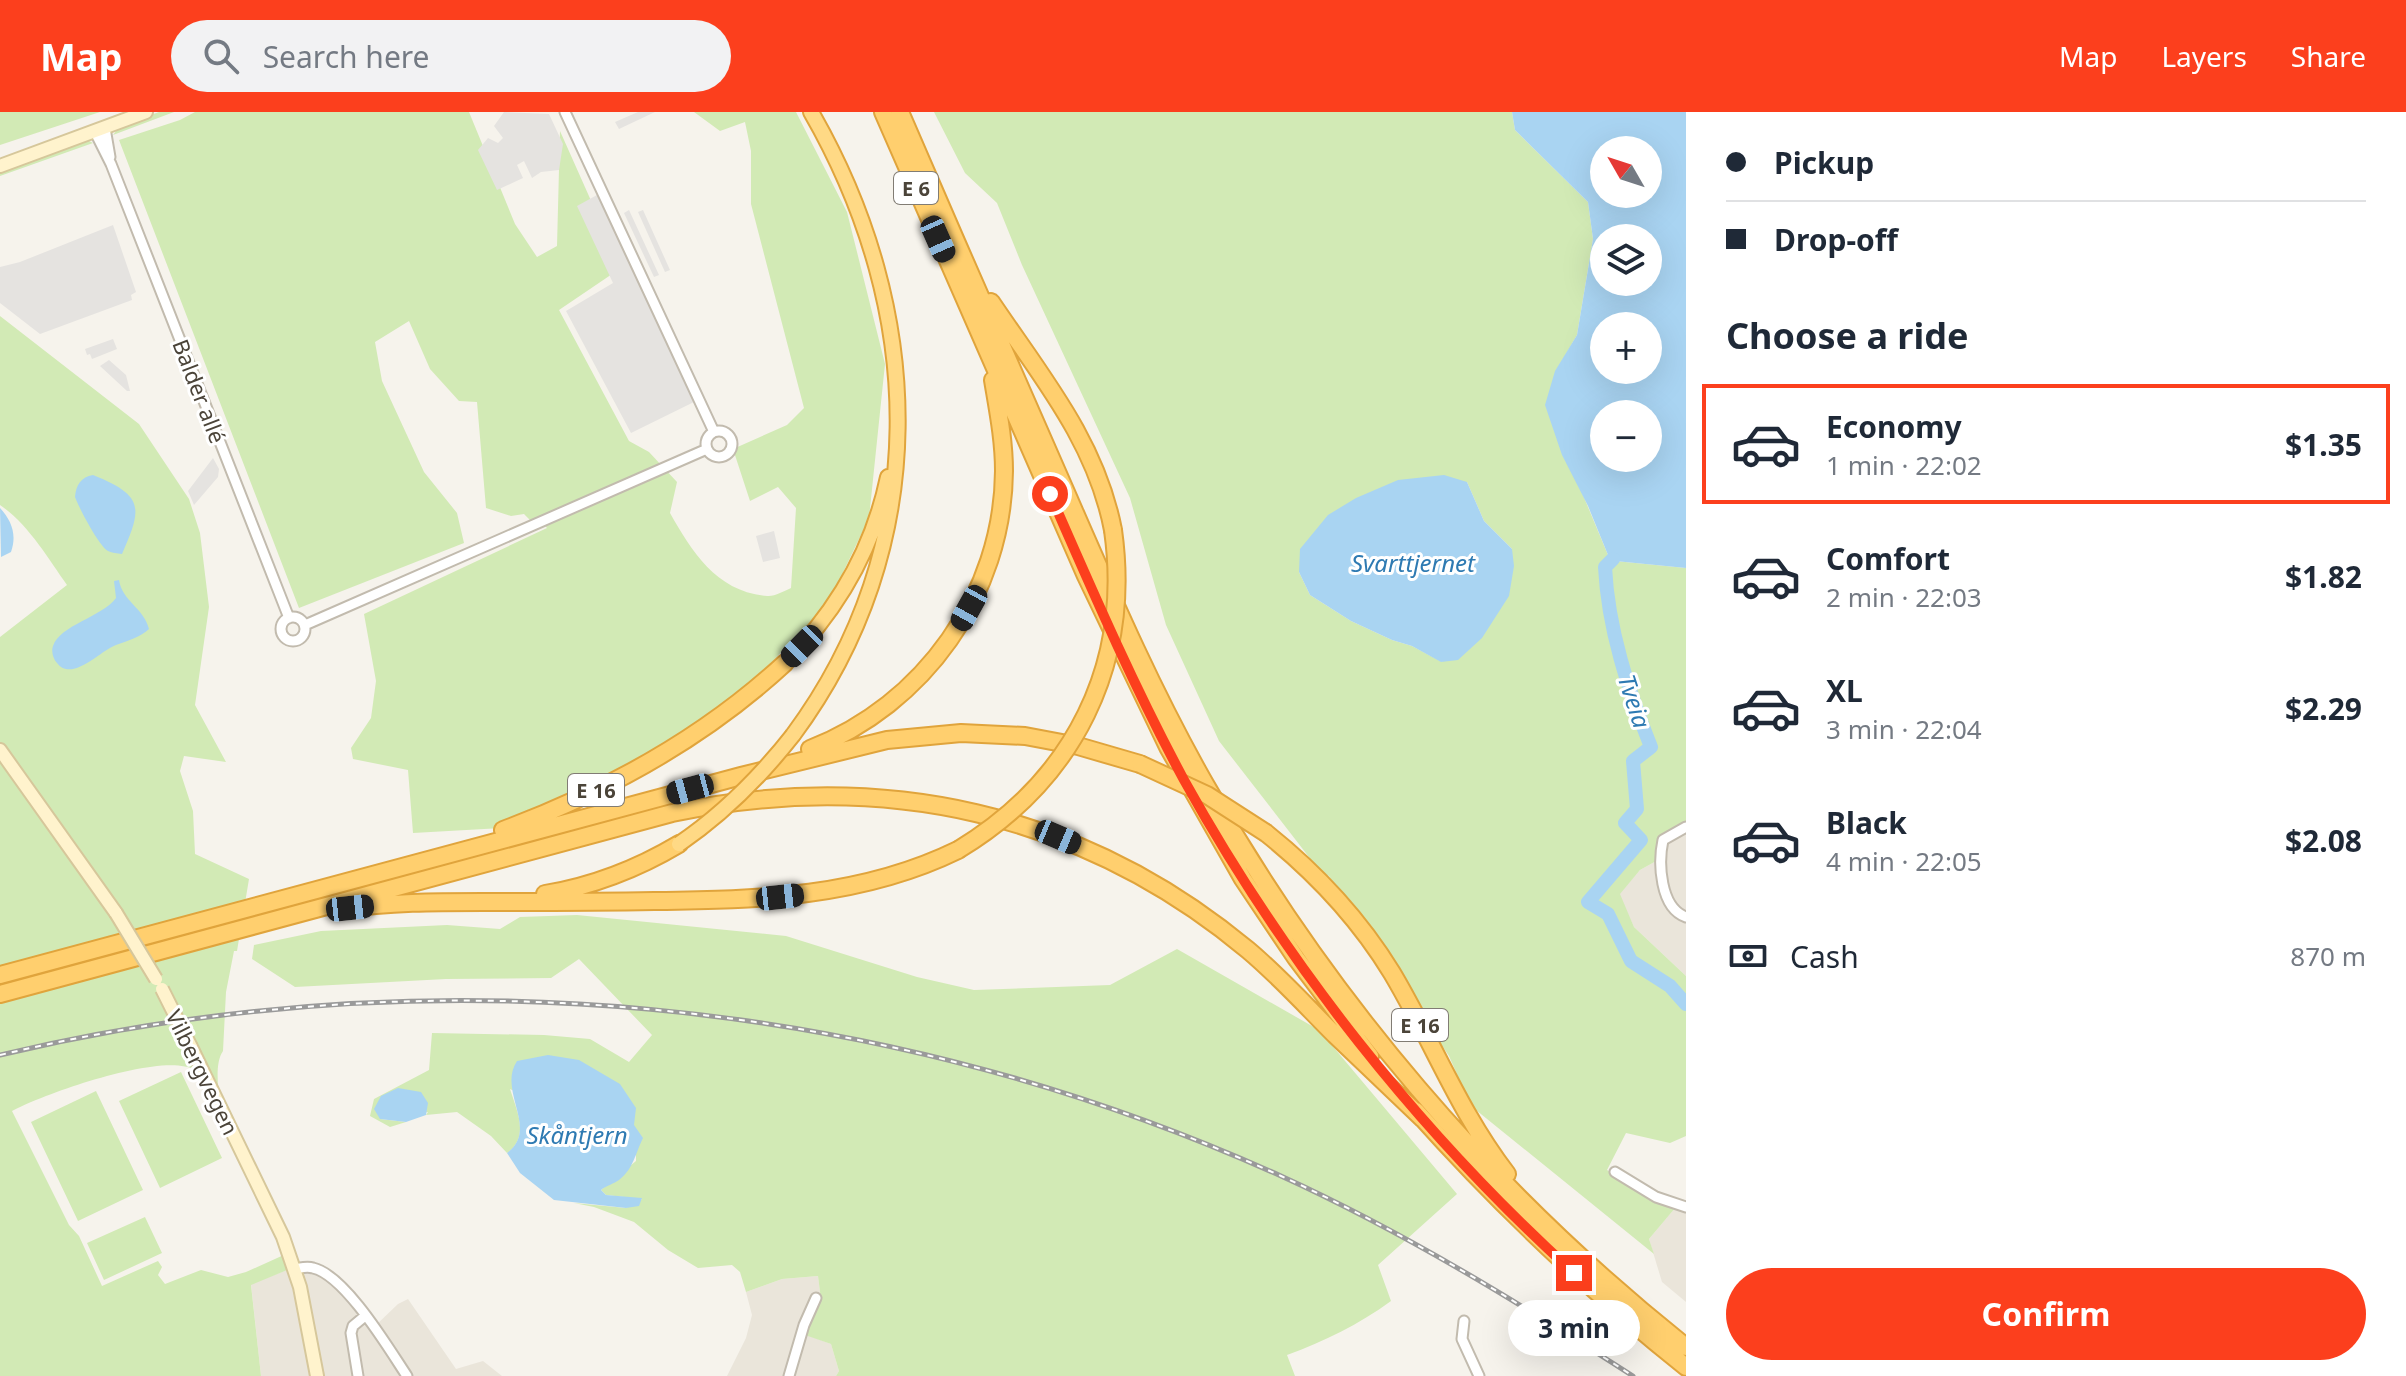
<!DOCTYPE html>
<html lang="en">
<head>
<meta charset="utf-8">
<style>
  body { margin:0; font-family:"Noto Sans",sans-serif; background:#f2f2f3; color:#1f2937; height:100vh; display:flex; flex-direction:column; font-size:30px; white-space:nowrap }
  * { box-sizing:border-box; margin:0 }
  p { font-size:26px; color:#747a83 }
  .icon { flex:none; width:44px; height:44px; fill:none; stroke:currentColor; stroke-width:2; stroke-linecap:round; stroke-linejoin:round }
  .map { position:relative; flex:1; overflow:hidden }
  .drawer { display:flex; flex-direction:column; background:#fff; width:720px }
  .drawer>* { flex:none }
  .hud { display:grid; align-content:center; height:176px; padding:0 40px; background:#fff }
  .needle { width:52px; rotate:309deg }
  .buttons { position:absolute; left:1590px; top:24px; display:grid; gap:16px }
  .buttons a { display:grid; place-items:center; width:72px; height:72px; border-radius:50%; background:#fff; box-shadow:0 8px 32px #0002; font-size:40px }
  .end { position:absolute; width:36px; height:36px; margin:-18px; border:10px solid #fc3f1d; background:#fff; box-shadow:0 0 0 4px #fff }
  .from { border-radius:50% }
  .bubble { position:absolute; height:56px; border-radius:28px; background:#fff; box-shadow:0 8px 32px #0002; font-size:26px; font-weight:700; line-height:56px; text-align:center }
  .car { position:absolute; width:24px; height:48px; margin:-24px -12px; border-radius:10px; box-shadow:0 0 6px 2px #0007; background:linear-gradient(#222 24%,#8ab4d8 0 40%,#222 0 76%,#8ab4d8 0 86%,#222 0) }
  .hud b { display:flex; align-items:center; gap:28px; height:76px; font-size:30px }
  .hud b+b { border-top:2px solid #e0e1e3 }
  .hud i { width:20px; height:20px; background:#1f2937 }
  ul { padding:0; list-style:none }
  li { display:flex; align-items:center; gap:24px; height:120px; margin:0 16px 12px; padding:0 24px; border:4px solid transparent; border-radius:0px }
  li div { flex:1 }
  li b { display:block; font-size:30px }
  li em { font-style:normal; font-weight:700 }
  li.active { border-color:#fc3f1d }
  li>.icon { width:72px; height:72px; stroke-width:1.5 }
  h2 { padding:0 40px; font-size:36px; line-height:96px }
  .pay { display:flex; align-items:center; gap:20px; height:88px; padding:0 40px; font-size:30px }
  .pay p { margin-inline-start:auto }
  .cta { display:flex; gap:16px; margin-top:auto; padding:16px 40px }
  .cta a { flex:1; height:92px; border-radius:48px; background:#fc3f1d; color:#fff; font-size:32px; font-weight:700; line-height:92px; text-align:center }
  header { display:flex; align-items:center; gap:48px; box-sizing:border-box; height:112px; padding:0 40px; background:#fc3f1d; color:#fff }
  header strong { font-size:38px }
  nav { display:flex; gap:44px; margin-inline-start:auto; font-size:28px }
  .search { width:560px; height:72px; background:#f2f2f3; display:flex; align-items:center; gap:20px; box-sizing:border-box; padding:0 28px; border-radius:44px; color:#747a83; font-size:30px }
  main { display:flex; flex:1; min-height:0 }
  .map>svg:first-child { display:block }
  .residential { fill:#eae5da }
  .green { fill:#d2eab5; fill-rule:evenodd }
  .parking { fill:#e5e3e0 }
  .water { fill:#a9d4f2; fill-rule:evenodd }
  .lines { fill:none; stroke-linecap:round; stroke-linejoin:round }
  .river { stroke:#a9d4f2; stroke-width:14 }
  .minor-casing { stroke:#c2bbae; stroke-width:13 }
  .secondary-casing { stroke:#d6c79b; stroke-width:16 }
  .trunk-casing { stroke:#e0a43c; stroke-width:18 }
  .motorway-casing { stroke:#e0a43c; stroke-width:20 }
  .minor { stroke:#fff; stroke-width:9 }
  .secondary { stroke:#fff3cd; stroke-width:12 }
  .trunk { stroke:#ffd985; stroke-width:14 }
  .motorway { stroke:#ffcf6e; stroke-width:16 }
  .rail-casing { stroke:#9a9a9a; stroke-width:5 }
  .rail { stroke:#fff; stroke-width:2; stroke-dasharray:6; stroke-linecap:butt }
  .secondary-bridge-casing { stroke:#d6c79b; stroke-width:16; stroke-linecap:butt }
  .trunk-bridge-casing { stroke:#e0a43c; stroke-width:18; stroke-linecap:butt }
  .motorway-bridge-casing { stroke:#e0a43c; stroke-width:20; stroke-linecap:butt }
  .secondary-bridge { stroke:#fff3cd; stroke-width:12 }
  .trunk-bridge { stroke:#ffd985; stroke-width:14 }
  .motorway-bridge { stroke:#ffcf6e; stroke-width:16 }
  .route { stroke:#fc3f1d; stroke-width:10 }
  .labels { text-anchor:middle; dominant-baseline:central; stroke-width:6; stroke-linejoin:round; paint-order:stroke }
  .shield { fill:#fff; stroke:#817c74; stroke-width:2 }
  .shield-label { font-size:20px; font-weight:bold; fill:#4b4439 }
  .street-label { font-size:22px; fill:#4b4439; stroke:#fff }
  .water-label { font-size:24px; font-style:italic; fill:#2e7ab2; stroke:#fff }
</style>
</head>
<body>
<header>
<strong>Map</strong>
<div class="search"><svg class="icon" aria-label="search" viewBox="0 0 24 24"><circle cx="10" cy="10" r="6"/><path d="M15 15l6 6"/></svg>Search here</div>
<nav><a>Map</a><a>Layers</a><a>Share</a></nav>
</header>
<main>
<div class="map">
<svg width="1686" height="1264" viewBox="0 0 1686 1264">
  <rect width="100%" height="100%" fill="#f6f3ec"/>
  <path class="residential" d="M1686,718V864L1634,815L1619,782L1640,758L1658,748L1669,728Z
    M1680,1090L1686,1092V1190L1662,1170L1649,1127Z
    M323,1154L374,1215L398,1192L408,1187L456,1257L483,1249L502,1264H261L251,1172L292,1156Z
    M818,1164L821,1188L805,1222L831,1232L839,1259L836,1264H727L746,1226L752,1203L746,1180L782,1167Z"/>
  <path class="green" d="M0,0H100L0,33Z
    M159,0H174L113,23L120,14Z
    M195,0H469L515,112L537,145L557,134L560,19L621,156L559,198L629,329L649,340L677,370L670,401C692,440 717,480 767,484C774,485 784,479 791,476L796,396L778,375L750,389L733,337L787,313L804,296L751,92V39L745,10L720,19L694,0H796L847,100L885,252L869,406L829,490L745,578L626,658L502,716L413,721L408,658L353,647L351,636L371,606L376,569L364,502L547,416L537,405L531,409L524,402L511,404L486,396L477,290L459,289L430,257L409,209L375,230L382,269L424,360L457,401L464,431L299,496L119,28L180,8Z
    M934,0H1512L1515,18L1588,90L1593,127L1577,223L1556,259L1578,371L1608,443L1615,449L1686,456V718L1669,728L1658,748L1640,758L1620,782L1634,815L1686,864V1024L1670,1031L1626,1021L1607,1058L1655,1088L1681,1089L1649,1127L1654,1142L1471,994L1449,944L1329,764L1319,758L1219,629L1166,513L1130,386L1022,153L997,91L965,61ZM1467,370L1484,409L1512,437L1442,550L1412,534L1392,528L1351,509L1310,483L1299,460Z
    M87,28L93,31L0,64V58Z
    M0,204L139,312L189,387L200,421L209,495L195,593L226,650L184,644L180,659L193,699L195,742L249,767L237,839H234L226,880L223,939C214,952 219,977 219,993C213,982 205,964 195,958C163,939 44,982 12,999L69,1113L79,1124L102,1174L158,1149L162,1155L158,1163L165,1172L201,1158L228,1165L246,1160L286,1142L292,1156L251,1173L261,1264H0V525L67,473C48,446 28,412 0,393Z
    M577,803L786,824L917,865L974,878L1110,873L1177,837L1319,918L1457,1082L1378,1153L1391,1189C1358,1213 1325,1229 1287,1243L1295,1264H836L839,1259L831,1232L805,1223L821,1188L818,1164L782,1167L746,1180L740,1160L732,1153L698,1156L668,1138L634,1110L594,1095L574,1091L626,1096L642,1087L606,1083L601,1078L636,1049V1039L510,977C517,999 530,1025 507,1041L491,1024L457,1000L426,1003L428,1000L380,1007L406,1010L390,1015L370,1004L374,987L429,958L432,921L544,923L590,927L629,950L652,923L579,847L551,866L446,867L295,875L252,847L254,833L321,819L447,813L500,817L520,805Z
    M181,960L222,1046L160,1076L119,989Z
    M96,979L143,1078L78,1109L31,1010Z
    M145,1105L162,1141L104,1168L87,1131Z"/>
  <path class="parking" d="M504,0L549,2L563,32L559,58L541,60L532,66L524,49L517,53L523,66L497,78L478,38L488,26L498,31L503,26L494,14Z
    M638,0H655L619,17L615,10Z
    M597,83L696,289L631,321L566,199L613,171L577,94Z
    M629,98L659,163L654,165L624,101Z
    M643,98L670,158L665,160L638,100Z
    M113,113L136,180L131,183L132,188L40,222L0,191V155L20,150Z
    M113,227L117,237L92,247L90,242L87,243L85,237Z
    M109,248L126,263L130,279H127L100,254Z
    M213,346L219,357L218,365L194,393L188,379Z
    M774,419L780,446L763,450L756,424Z"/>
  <path class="water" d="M1512,0H1686V456L1615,449L1608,443L1588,394L1562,343L1545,293L1555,259L1577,223L1593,127L1588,90L1515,18ZM1604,38H1648V82H1604ZM1604,126H1648V170H1604ZM1648,214V258H1604V214ZM1648,302V346H1604V302Z
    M93,363C145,384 142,396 122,442C117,441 112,441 108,439C99,434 79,396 75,385C76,373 81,365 93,363Z
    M1444,363L1467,370L1484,409L1512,437L1514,454L1509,484L1482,526L1458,548L1441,550L1412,534L1392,528L1351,509L1310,483L1299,460L1300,437L1328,403L1356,386L1398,368Z
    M0,396C12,409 17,423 11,440L1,445Z
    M119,468C122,489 144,496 149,517C141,525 127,529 116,533C101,538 72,571 57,551C53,547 51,539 53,534C60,513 102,505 116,486L114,469Z
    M548,943L579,948L620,972L636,996L634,1013L643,1026C635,1042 634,1056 619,1068C614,1072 607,1073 601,1078L606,1083L642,1086L639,1094L626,1096L554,1088L520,1061L507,1041C540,1017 497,979 517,949Z
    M398,976L421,980L428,991L426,1003L406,1010L380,1007L374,997L381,984Z"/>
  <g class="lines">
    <path class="river" d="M1613,447L1605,455C1608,517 1628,577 1651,635L1633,649L1637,697L1625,711L1641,728L1588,790L1608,802L1631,849L1670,874L1686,892"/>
    <g class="minor-casing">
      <path id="minor" d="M565,0L714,320
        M105,16L110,45
        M95,20L111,52L289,506
        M706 332a13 13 0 1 1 26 0a13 13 0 1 1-26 0Z
        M281 517a12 12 0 1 1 24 0a12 12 0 1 1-24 0Z
        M305,513L707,337
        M1686,715L1663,728C1658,751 1660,796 1686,805
        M1615,1060L1656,1085L1686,1095
        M294,1157C301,1156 307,1154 313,1156C345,1163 389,1237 407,1264
        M1464,1209L1462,1227L1479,1264
        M358,1264L351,1221L353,1214L365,1204
        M789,1264L804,1213L816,1186"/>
    </g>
    <g class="secondary-casing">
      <path id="secondary" d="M0,54L146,0
        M0,638L116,801
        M191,935L283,1125L300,1175L317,1264"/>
    </g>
    <g class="trunk-casing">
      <path id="trunk" d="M785,551C837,499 873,437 888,365
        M793,623C933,434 926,200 811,0"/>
    </g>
    <g class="motorway-casing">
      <path id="motorway" d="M883,0L1086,464L1168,635L1243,767L1296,846L1370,944
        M900,0C952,121 1005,241 1058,362C1104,467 1148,572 1205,672C1328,889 1491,1080 1686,1235
        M991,190C1040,263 1096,329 1113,418
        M810,637C924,593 1003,482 1004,359C1004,328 998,298 993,268
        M503,718C605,680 705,625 785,551
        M1266,721C1316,761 1359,807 1392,861C1432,928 1459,1000 1507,1062
        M545,782C593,774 637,757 679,732
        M343,797C389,790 436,790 483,790C540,790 597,790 654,789C759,788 862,785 958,738
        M0,863L741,664L887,628L961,621L1025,624L1078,634L1140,652
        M0,882L672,701C882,657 1082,700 1248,838C1279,864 1306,894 1335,923C1364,951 1394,979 1423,1007
        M1416,999C1499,1092 1588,1177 1686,1255"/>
    </g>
    <use href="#minor" class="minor"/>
    <use href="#secondary" class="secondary"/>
    <use href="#trunk" class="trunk"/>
    <use href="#motorway" class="motorway"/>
    <g class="rail-casing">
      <path id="rail" d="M0,943C428,841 880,883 1281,1064C1404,1120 1519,1191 1633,1264"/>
    </g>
    <use href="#rail" class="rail"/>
    <g class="secondary-bridge-casing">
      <path id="secondary-bridge" d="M116,801L156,867
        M162,877L191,935"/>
    </g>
    <g class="trunk-bridge-casing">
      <path id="trunk-bridge" d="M679,732C723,702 760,665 793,623"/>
    </g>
    <g class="motorway-bridge-casing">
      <path id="motorway-bridge" d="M1140,652L1207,683L1266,721
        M958,738C1074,668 1132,553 1113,418"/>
    </g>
    <use href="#secondary-bridge" class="secondary-bridge"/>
    <use href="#trunk-bridge" class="trunk-bridge"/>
    <use href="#motorway-bridge" class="motorway-bridge"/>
  </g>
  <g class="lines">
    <path class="route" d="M1050,382C1092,478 1134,575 1184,668C1286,852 1419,1020 1574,1161"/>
  </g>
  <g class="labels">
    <g class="shield">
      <rect x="894" y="60" width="44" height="32" rx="6"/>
      <rect x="568" y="662" width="56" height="32" rx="6"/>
      <rect x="1392" y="897" width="56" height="32" rx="6"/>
    </g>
    <g class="shield-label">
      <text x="916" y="76">E 6</text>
      <text x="596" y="678">E 16</text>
      <text x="1420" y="913">E 16</text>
    </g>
    <g class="street-label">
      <text transform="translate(200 279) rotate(69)">Balder allé</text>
      <text transform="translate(203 960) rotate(64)">Vilbergvegen</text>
    </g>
    <g class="water-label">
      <text x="1413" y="450">Svarttjernet</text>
      <text transform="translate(1635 589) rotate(72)">Tveia</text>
      <text x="577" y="1022">Skåntjern</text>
    </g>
  </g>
</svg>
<div class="buttons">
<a><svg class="needle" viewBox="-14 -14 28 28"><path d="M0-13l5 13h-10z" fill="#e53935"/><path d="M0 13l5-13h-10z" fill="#747a83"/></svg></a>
<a><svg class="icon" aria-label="layers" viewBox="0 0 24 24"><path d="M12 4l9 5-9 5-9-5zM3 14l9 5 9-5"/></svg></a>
<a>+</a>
<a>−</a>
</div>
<i class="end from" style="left:1050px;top:382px"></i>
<i class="end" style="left:1574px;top:1161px"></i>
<div class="bubble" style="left:1508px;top:1188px;width:132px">3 min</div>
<i class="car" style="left:938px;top:127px;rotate:156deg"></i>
<i class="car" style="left:969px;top:496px;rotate:209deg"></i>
<i class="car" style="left:802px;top:534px;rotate:225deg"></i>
<i class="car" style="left:690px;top:677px;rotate:255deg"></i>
<i class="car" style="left:1058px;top:725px;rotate:113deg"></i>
<i class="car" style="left:780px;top:785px;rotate:84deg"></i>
<i class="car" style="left:350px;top:796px;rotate:84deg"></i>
</div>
<section class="drawer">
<div class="hud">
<b><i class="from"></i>Pickup</b>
<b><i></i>Drop-off</b>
</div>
<h2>Choose a ride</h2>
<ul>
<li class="active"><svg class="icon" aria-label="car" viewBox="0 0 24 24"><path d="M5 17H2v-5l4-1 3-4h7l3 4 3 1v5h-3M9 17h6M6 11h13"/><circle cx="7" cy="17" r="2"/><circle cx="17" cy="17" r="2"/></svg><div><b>Economy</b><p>1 min · 22:02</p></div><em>$1.35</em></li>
<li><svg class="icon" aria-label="car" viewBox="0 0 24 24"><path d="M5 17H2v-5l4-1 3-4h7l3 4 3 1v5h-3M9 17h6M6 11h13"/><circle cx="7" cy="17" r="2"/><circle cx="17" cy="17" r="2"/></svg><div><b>Comfort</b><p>2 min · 22:03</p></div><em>$1.82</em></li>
<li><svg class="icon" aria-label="car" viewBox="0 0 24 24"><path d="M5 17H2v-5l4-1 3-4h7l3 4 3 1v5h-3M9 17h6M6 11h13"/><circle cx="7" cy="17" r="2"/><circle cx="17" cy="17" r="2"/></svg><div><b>XL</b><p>3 min · 22:04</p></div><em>$2.29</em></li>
<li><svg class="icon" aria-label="car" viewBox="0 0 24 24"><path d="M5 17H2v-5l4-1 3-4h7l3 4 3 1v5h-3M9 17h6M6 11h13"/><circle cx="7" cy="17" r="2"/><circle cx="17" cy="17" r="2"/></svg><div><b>Black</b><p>4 min · 22:05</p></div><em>$2.08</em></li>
</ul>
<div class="pay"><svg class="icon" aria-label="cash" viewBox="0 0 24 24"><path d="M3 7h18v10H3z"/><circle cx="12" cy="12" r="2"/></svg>Cash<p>870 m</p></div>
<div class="cta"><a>Confirm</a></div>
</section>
</main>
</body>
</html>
